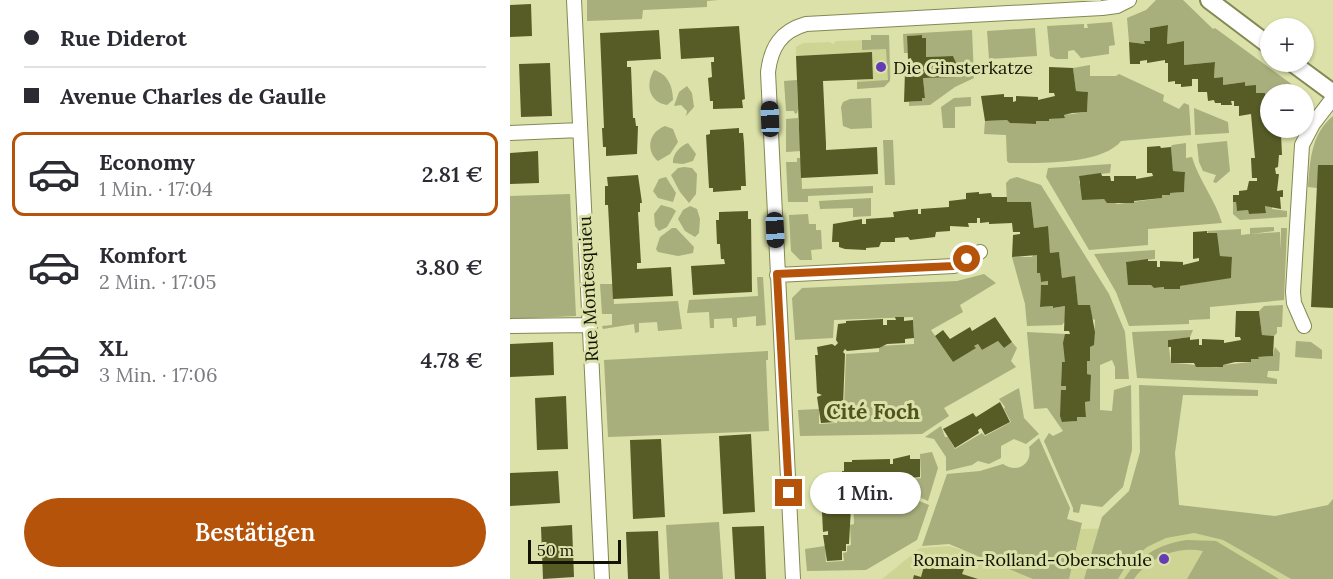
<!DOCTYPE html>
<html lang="de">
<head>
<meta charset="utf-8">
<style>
  body { margin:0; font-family:Lora,serif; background:#f2f2f3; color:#2b2b33; height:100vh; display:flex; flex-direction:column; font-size:22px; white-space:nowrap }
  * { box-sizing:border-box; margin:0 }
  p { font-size:20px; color:#7c7c81 }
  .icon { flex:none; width:33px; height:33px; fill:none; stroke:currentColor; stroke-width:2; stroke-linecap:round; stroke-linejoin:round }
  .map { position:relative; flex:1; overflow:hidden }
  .sheet { display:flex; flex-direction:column; background:#fff; width:510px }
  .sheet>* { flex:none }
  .guide { display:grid; align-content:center; height:132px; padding:0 24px; background:#fff }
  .tools { position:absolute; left:750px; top:18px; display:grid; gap:12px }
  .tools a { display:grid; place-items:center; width:54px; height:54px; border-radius:50%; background:#fff; box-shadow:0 2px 4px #0004; font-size:30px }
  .scale { position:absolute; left:18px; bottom:15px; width:93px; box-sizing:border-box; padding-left:6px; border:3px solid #121401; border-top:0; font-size:16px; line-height:21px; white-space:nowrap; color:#121401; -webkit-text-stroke:4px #dbe1a8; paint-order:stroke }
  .end { position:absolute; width:27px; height:27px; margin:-14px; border:8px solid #b45309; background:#fff; box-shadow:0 0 0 3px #fff }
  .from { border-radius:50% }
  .bubble { position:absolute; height:42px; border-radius:21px; background:#fff; box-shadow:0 2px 4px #0004; font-size:20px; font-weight:600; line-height:42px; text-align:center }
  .car { position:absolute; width:18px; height:36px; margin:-18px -9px; border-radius:8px; box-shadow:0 0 4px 2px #0007; background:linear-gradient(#222 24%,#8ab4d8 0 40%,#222 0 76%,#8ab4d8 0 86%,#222 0) }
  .guide b { display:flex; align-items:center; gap:21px; height:57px; font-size:22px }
  .guide b+b { border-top:2px solid #e1e1e2 }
  .guide i { width:15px; height:15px; background:#2b2b33 }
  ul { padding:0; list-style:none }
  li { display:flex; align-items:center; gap:18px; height:84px; margin:0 12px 9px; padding:0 12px; border:3px solid transparent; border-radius:12px }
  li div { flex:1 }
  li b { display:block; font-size:22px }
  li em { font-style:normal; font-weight:600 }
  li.selected { border-color:#b45309 }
  li>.icon { width:54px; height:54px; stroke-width:1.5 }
  .button { display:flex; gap:12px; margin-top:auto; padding:12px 24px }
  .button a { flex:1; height:69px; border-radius:36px; background:#b45309; color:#fff; font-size:24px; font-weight:600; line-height:69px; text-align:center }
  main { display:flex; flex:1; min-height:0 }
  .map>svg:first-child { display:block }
  .built { fill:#ced594 }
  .green { fill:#a8ae7c }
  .building { fill:#575b26 }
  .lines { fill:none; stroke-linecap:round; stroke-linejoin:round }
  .minor-casing { stroke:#848953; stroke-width:16 }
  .major-casing { stroke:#848953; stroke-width:20 }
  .minor { stroke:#fff; stroke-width:14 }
  .major { stroke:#fff; stroke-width:16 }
  .route { stroke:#b45309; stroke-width:8 }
  .poi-dot { fill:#643db5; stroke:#dbe1a8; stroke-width:2 }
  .labels { text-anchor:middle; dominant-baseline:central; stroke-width:6; stroke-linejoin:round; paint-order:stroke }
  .poi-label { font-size:18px; fill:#121401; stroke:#dbe1a8; text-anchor:start }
  .street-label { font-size:18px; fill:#121401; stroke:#dbe1a8 }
  .quarter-label { font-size:21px; font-weight:bold; fill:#50551f; stroke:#dbe1a8 }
</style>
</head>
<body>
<main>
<section class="sheet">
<div class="guide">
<b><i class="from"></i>Rue Diderot</b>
<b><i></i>Avenue Charles de Gaulle</b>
</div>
<ul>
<li class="selected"><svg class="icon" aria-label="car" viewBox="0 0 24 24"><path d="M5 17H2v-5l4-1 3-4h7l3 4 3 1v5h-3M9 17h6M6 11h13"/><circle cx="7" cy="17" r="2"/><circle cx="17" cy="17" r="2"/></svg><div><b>Economy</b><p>1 Min. · 17:04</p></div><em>2.81 €</em></li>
<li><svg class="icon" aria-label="car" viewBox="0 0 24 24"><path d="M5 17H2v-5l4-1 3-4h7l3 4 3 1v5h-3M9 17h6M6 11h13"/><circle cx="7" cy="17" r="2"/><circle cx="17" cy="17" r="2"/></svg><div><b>Komfort</b><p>2 Min. · 17:05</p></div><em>3.80 €</em></li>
<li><svg class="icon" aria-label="car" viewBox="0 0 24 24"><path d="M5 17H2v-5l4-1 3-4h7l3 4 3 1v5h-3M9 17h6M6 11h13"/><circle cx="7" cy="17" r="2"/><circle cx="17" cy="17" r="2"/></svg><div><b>XL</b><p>3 Min. · 17:06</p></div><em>4.78 €</em></li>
</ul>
<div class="button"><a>Bestätigen</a></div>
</section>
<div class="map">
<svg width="823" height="579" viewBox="0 0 823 579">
  <rect width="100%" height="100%" fill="#dbe1a8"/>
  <path class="built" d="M361,35H379L381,78L374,87L347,89V80L363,79L362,52L286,56V47L293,43L320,42L323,44L326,41L361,40Z
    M630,528L684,533L713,540L781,579H372L410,548L439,546L496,564L567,529Z"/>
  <path class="green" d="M77,0H208L197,1V7L133,10L132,19L77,21Z
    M646,0H673L703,29L705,28L799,97L798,112L794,119V94H760V110L759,99H756L755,93H746V86H735V82L713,85V77L704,78L705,62L674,65V41L657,44L658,25L640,28V41H635V44L619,42L617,18L636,10Z
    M602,22L605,45L599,46V54L571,58L564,50L558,51V59H546L540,56L537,26L574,24V28H578L577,24Z
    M525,28L527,56L479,59L477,31Z
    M462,30L464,78L445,87L420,105L399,106V102L412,101V98H415L413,78L448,77V67L443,56L416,57V38H412V35L397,36L398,53H394L393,34Z
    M361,35H379L380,81L374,87L347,89V82L378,80L376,49L352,50V40H361Z
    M580,65V76H606L609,74L654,95L653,101L669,109L674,103L679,105L681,135L611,141C592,165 528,163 499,163L497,161L496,135L474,134L475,121L497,120L500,123L526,124V121L555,117L554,115L577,112L578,92L566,91L563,68Z
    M144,70C158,74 163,87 163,100L157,105C139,102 135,85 144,70Z
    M287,80L288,109L287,113L285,114L284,111H276L274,81Z
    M177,86L182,93L184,107L176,116L177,111L171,105L164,106L169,92Z
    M461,97V106L445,107V128H433L431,107L444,98Z
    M361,98L362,128L341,129L333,126L331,107L333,102L340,99Z
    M684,108L718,122L719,133L685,135Z
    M823,116V165H809L807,188L798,187C800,161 801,134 823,116Z
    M288,118L291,151L276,152V119Z
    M155,126L163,129L168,142L160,154L148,161C135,150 139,132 155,126Z
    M373,140H383L385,185H375Z
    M717,141L720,171L706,183L703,182L706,175L693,171L689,162L687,144Z
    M178,143L186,154L183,161L173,164L163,163C162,155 170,146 178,143Z
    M676,143V158L682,157C689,181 705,199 712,223L638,229V245L579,250L536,177L538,168L601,164L600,173L569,176V183L595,200L608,204L652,198V195H660V193L674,192L675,172L663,171L661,147L662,145Z
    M287,158H291L292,189L363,186V193L298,196V202H278L276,162H287Z
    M174,167L182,168L187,174L186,194L179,203L170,192L161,175L168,168Z
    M156,177L166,193L163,202L148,198L143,191L149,179Z
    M507,177L531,185L599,294L615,332L619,379H605V367L602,360L590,365V410L602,411L604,390L621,385L622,450L613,487L592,507L571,504L569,513L563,512V508L534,441L539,433L543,436L553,431L537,408L524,409L517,332L555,334V362H552L551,386H556V390L551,391L552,422L566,421L567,417L576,416L575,402L580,400L581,376L577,374V361L580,360V347L584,344L585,320L581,318L580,305H568L565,277L552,278L549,253H540L537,226L524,228L521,202H497L496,183L500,179Z
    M60,194L66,316L0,319V196Z
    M361,198V216L343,217V208L310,209L309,201Z
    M723,202H726L727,211L738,210L739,214L756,212L755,206H762V209L777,211V217L730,220L723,214Z
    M151,205L162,208L166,211L157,227L149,231L145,226L144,214Z
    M180,206L187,209L190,219L189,233L185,237L175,231L168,219L173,210Z
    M298,214L299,224H306V230H311L312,249L301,250L302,260H290L281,251L279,215Z
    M764,227V231L741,234L770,232L771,250V228H777L774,300L700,307V319L679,320V324L619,326L606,292L584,254L645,250V259L616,262L619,285H641L644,288L654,287L655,289H670V286L721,277L722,258L710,256L709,248L697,231L731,229V235L740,234V228Z
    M162,228H166L184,247L183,253L168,256L148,252L146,249L150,237Z
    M523,255H527V273H530L531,282L538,281V285H531L530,307L543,306L544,308L555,306L556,320L552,325L517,326L515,304L502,257H522Z
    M474,274L486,283L450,305L453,312L421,330L443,362L465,348L464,346L468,344L472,350L488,341L494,348L502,342L507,348L501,361L506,367L434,408L439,416L412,434L290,436L288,410L309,409V424L327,423V415L331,414V407H334L336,354L369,352V346L404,344L403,317L324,320L323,338L285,340L282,298L292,288L447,281Z
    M247,277H253L256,325L246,326V316L227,318V327H223L222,318L204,319V328H200L199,312L177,313L179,300L248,296Z
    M90,284H103L104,304L168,301L172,329L148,331L147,322L129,323V332L125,333L124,324L93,329L92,326L102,325V314H92Z
    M773,305L772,327H767V333L764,336L752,335L749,311L754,306Z
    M683,330L680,337L658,340L661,363C681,363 693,368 712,367L713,365L741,362V359H748V357L763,356L765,347L770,353L769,371H758L757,377L767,379V384L627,378L622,332Z
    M786,341L801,342L812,350V359L785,357Z
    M258,351V360H256L259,431L98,437L94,360Z
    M629,385L748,390V396L673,395L665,453L669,505L765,516L818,505L823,499V579H781L713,540L684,533L656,538L637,547L617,564L608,579H574L592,517L619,491L630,452Z
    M509,388L514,418L529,434L516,444L504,439L491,446V458L479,464L468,461L462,465L436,471V457L424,439L415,437L431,426L435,437H438L445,449L472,433L475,436L501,422L494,409L495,407L489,399Z
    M529,438L560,508L557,519L572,523L559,579H523L439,544L412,546L437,474L470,471L493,464C507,474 523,464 519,447Z
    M422,452L428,468L418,501L385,486V484L402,483V479L411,478L410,454Z
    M378,488L419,505L407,540L356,570L297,571L295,549L315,546L316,562L334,561L333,553L337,552V546L341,545L340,525L344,524L343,491Z
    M209,522L213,579H159L156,525Z
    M677,540L706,541L769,579H677L693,551C668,546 639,557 624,579H614C630,555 649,544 677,540Z"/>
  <path class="building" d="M21,4L22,36L0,37V5Z
    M658,25L657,44L674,41V65L705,62L704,78L713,77V85L735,82V86L746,85V93H755L756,99L759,98L760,128H766V135L771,134L772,155H769L768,167L765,168L766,174H769L767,191L773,190V197H770L771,209L755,206L756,213L739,214L738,210L727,211L726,202H723V195H729V191L737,190L739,181H747V178H742L741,158H745L741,114L729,116V106H724V101H721L722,105H711V103H705L704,100L698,101L697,92H688V79H682V86L671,87V84H665V81L658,82V63H655V60L637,63V60L630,61V64H620L619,42L635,44L634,41H640V28Z
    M229,26L235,99L232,100L233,108L203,109V101H200L198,78L202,77L201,62H204V57L171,59L169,29Z
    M149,30L151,59L117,61V67H121L123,118H125L126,126H128L127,154L96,156V147H93L92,128H94L90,33Z
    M412,35V38H416V57L443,56L448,67V77L413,78L415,98H412V101L394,102L395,72H403L401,58L398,59L397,36Z
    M362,52L363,79L313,81L316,144V150L367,147L368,174L291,178L286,56Z
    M40,63L42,116L11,117L9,64Z
    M539,67L563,68L566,91L578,92L577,112L562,113L554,115L555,118L539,119V121H526V124L500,123L497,120L475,121L471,96L494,94V97H503V102L506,101V96L528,97V100L545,96L544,93H539Z
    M229,128V133H233L234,143L236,186H231V190L203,192V188H199L196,135L200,134V130Z
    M650,146L651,148L661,147L663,171L675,172L674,192L660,193V195H652V198L624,201V203H597L594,199L572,200L569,176L591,173L592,176H600L601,181H604V176H626V179L643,176L642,173H637V147Z
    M28,151L29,183L0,184V153Z
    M808,165H823V308L801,307Z
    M128,175L132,203H130V212H128L131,263H127V269L161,267L163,296L103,299L98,205H95V186H98L97,177Z
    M469,192V194L481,193L482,197H497V202H521L524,228L538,226L540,253L549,252L552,278L565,276L568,305H580L585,332L584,345L580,347V361H577V374L581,375L580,401L575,402L576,417H567V421L552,422L550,416L551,390H556V386H551L552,362H555L553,343L555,334H560L559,331H554L555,306L543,308V306L530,307L531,285H538V281L531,282L530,273H527V255L502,257L503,235L510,234V232H503L502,223L479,224V222L470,223V218H467V223H458L459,227L440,226V231L426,232L425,237L400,240L398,237L385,238V242H371L369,247L356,248V250L335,249L329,247V242H322L323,224L352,219V224H356V219L384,217L383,212L398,210L408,209V214H411V209L439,207V201L456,199V193Z
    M238,211V219H241L242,292L183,295L181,266L215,264L214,259H211L210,244H207L206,220H209V212Z
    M697,231V233H707L710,256L722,257L721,278L670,286V289H654V287L644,288L641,285H618L616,262L638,259V261H647V267H650V261L673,262V265L689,261V258L683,259V232Z
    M726,311H749L752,335L764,336L763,356L748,357L749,359H741V362H725L713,365V367H686L684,363H661V347H658V340L680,337V340L689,339V345H692V339L714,340V343L731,340L730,337H725Z
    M385,317H394V321L403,320L404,338L395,339V343L377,344L369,348L337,351L335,349L333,352L335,354L333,405L330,406V413H326V422L311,423L307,397L312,395L307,393L305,355H308L307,347L322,344L325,346L328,343L326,340L328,324L336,323V321L373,319V325H377V320H386Z
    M485,317L502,342L494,348L488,341L472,350L468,344L464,346L466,348L443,362L425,336L433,330L440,339L460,327L462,331Z
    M43,342L44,375L0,377V344Z
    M56,396L58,449L27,450L25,398Z
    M490,402L500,422L475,435L471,428L468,430L469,433L445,448L433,429L463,413L466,417Z
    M241,434L245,512L213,514L209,436Z
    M151,439L155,517L123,519L120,440Z
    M400,455V459H410V477L401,478V482H384V485L374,487L342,488L339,491L341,507L339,544H336V551H332V560L317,561L313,535H318V531L313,532L311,493H314V485L322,484V482L331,485L334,481L332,471H334V462H342V460L380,459V464H383V459Z
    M48,471L50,503L0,506V473Z
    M62,525L64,577L33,579L31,527Z
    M254,526L256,579H225L222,527Z
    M148,531L150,579H118L116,532Z
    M416,559L454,569L452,574L468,579H403L404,575L411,577Z"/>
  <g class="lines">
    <g class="minor-casing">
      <path id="minor" d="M64,0L92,579
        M0,133L70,130
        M267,275L444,266L470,252
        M0,326L80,325
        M794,326L784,303L783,292L792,145L803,124L823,98
        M283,579L258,72C261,47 271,31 296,24L592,8L607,6L619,0"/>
    </g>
    <g class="major-casing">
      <path id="major" d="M699,0L760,46
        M781,62L823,93"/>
    </g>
    <use href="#minor" class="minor"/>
    <use href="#major" class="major"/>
  </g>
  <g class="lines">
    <path class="route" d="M279,493L267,274L444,266L457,259"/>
  </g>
  <g class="poi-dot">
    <circle cx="371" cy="67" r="6"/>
    <circle cx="654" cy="559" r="6"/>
  </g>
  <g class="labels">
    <g class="poi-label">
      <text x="383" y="67">Die Ginsterkatze</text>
      <text x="642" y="559" text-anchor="end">Romain-Rolland-Oberschule</text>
    </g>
    <g class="street-label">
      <text transform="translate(78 289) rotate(-93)">Rue Montesquieu</text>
    </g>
    <g class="quarter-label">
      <text x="363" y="411">Cité Foch</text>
    </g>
  </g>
</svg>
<div class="tools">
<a>+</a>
<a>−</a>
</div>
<div class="scale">50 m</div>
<i class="end from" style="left:457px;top:259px"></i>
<i class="end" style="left:279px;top:493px"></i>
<div class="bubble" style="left:300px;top:472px;width:111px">1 Min.</div>
<i class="car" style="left:260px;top:119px;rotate:358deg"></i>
<i class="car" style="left:265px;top:230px;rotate:177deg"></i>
</div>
</main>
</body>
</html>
